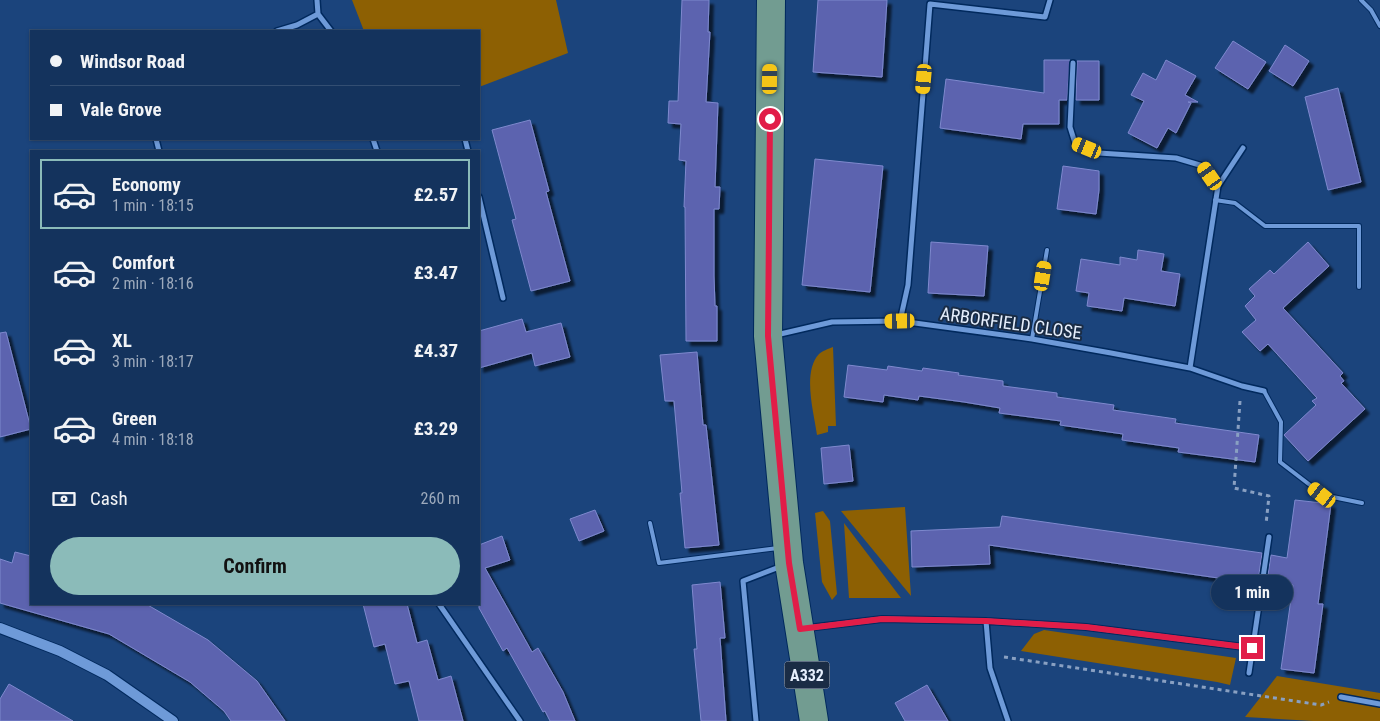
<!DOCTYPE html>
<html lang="en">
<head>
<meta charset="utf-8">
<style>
  body { margin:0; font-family:"Roboto Condensed",sans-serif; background:#213f66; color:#f1f3f6; height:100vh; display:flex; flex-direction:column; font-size:19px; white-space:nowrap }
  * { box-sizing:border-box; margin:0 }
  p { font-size:16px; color:#9daabc }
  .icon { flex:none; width:28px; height:28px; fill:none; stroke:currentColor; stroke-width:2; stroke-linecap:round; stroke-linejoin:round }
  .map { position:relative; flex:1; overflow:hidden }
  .sheet { position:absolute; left:30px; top:150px; width:450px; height:455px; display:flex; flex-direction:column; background:#14335d; border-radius:0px; box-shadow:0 1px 4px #0004,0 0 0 1px #334e72 }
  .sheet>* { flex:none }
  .top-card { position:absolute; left:30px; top:30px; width:450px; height:110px; border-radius:0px; box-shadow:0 1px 4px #0004,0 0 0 1px #334e72; display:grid; align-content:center; height:110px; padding:0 20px; background:#14335d }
  .end { position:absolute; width:22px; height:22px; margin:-11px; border:6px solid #e11d48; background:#fff; box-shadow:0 0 0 2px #fff }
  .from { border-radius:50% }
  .bubble { position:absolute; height:35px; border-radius:18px; background:#14335d; box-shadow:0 1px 4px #0004,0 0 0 1px #334e72; font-size:16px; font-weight:700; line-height:35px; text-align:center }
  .car { position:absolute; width:15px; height:30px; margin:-15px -8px; border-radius:6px; box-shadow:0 0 4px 1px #0007; background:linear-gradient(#f5c518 24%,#345 0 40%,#f5c518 0 76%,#345 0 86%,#f5c518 0) }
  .top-card b { display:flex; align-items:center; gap:18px; height:48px; font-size:19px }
  .top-card b+b { border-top:1px solid #334e72 }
  .top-card i { width:12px; height:12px; background:#f1f3f6 }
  ul { padding:9px 0 0; list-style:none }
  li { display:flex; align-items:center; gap:15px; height:70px; margin:0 10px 8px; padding:0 10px; border:2px solid transparent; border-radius:0px }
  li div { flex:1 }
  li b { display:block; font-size:19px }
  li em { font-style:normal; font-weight:700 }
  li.current { border-color:#8bbbb9 }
  li>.icon { width:45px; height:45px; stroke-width:1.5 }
  .pay { display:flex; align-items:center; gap:12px; height:55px; padding:0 20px; font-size:19px }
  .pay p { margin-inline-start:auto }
  .action { display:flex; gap:10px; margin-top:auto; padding:10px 20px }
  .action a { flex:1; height:58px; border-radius:30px; background:#8bbbb9; color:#111; font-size:20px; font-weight:700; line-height:58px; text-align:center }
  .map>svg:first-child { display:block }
  .green { fill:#8d6003 }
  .building { fill:#5b63af; stroke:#7f89ce; filter:url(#shadow) }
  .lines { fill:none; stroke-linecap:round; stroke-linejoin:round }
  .lane-casing { stroke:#00295d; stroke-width:6 }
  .street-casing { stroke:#00295d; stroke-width:8 }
  .secondary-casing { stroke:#00295d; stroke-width:12 }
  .primary-casing { stroke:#00295d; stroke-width:30 }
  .path { stroke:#89a0c2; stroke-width:3; stroke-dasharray:4 4; stroke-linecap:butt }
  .lane { stroke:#6e9ad8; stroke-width:4 }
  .street { stroke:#6e9ad8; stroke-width:5 }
  .secondary { stroke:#6e9ad8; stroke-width:10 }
  .primary { stroke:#729c91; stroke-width:28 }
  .route { stroke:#e11d48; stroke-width:6 }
  .labels { text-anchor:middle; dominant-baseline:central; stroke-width:4; stroke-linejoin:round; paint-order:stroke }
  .shield { fill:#1a2c45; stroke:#a9b4c6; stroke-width:1 }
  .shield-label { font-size:16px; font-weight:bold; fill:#e6effd }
  .street-label { font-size:18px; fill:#e6effd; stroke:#1a2c45 }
</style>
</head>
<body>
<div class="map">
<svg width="1380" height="721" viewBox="0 0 1380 721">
  <defs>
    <filter id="shadow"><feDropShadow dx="4.5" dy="4.5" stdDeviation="1" flood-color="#0009"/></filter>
  </defs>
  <rect width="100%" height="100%" fill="#1b447c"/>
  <path class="green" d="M352,0H556L568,53L479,87V31H364Z
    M833,347L836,426H828V432L817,435C814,413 802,372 819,354C822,351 828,349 833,347Z
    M905,507L911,596L841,511Z
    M823,511L830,521L837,594L832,600L822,582L815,513Z
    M844,523L901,598H849Z
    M1044,630L1236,658L1230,685L1217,682L1021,651L1034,634Z
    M1277,676L1380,693V721H1313L1245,717Z"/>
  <path class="building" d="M682,0H709L708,32H710L706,102L718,103L715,187H720L719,209H714V276L715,306H717V341H686L685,207H684L686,161L679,160L681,124L668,123L669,101H678Z
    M818,0H887L882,77L813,72Z
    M1233,41L1266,62L1248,89L1215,68Z
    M1285,45L1309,61L1293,86L1269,71Z
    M1044,60H1070L1067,100H1059V124H1023L1021,139L940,128L946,79L1044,93Z
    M1166,60L1196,76L1185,95L1198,102H1188L1191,103L1176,133L1168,128L1157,148L1128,133L1144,101L1131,95L1143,73L1156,80Z
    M1077,61H1099V100H1076Z
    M1338,88L1361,182L1328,190L1305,97Z
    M530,120L549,191L546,192L570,281L531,291L512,220L516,219L492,130Z
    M815,159L883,166L870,292L802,285Z
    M1063,166L1099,171V190L1096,214L1057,209Z
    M931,242L988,246L984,296L928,293Z
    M1308,242L1329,266L1283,308L1343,373L1340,376L1344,381L1341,383L1365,409L1308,461L1284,435L1316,405L1312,401L1317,398L1268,344L1260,351L1242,332L1256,320L1245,306L1255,296L1249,289L1270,270L1274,274Z
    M1138,250L1164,254L1161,271L1180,274L1175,306L1124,298L1122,311L1087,306L1089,293L1076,291L1081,259L1120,265V257L1137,260Z
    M522,319L526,332L561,323L570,357L535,366L532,353L479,368V331Z
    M6,332L31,429L0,437V333Z
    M697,352L703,425H706L719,545L685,548L680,493H682L674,401H665L660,355Z
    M848,365L887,370L888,366L922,371L923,368L959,373L958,375L1003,381V386L1057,393V397L1114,405L1113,410L1176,419L1175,423L1259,435L1255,462L1178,452L1179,448L1122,440L1123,434L1060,425L1061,421L999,413L1000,408L964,402L919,396L918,400L884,395L883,402L844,397Z
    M849,445L853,481L824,484L821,448Z
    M1295,500L1331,504L1318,604H1323L1314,673L1281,669L1293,585L1267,582L1271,555L1287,558Z
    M595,510L604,531L579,541L570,519Z
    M1002,516L1262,553L1258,581L1254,580L1253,583L989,545L990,564L912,567L911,531L1000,527Z
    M502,536L510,560L485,568L532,652L538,648L563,692L575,721H550L545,711L543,712L507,648L503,651L479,608V545Z
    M15,552L31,556V604H146L208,640L257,681L285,721H231L224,711L190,682L109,634L0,603V559L12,563Z
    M720,582L725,638H720L726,721H701L694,649H697L692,585Z
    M363,604H407L417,643L427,640L438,680L451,676L463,721H419L409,681L395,684L385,644L374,647Z
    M9,684L73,721H0V699Z
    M927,685L948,721H905L895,703Z"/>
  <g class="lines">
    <g class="lane-casing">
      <path id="lane" d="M1361,0L1371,10L1380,26
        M1215,200L1235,203L1265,226H1359V287
        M1032,339L1047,250
        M1264,391L1281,422L1280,462L1323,495L1362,503
        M650,523L659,563L778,548"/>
    </g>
    <g class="street-casing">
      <path id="street" d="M318,14L331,31
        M277,31L297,25L318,14L317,0
        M1073,63L1070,127L1075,143L1099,153L1176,158L1203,166L1218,186
        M156,139L159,151
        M373,139L377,151
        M465,139L468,151
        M479,197L503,298
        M900,321L908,285L930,4L1045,17L1050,0
        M776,335L832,322L900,321L1032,339L1111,353L1190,368L1242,386L1264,391
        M1190,368L1218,186L1243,148
        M439,604L520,721
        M986,621L990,668L1008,721
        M807,628L882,619L986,621L1086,627L1252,648
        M1249,673L1269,537
        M1341,697L1380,704
        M756,721L743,581L782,566"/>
    </g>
    <g class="secondary-casing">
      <path id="secondary" d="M0,628L60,651L107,675L173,721"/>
    </g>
    <g class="primary-casing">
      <path id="primary" d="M771,0L768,336L789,563L814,721"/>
    </g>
    <path class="path" d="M1240,401L1234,488L1269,496L1266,524
      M1004,657L1321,705L1329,702"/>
    <use href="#lane" class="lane"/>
    <use href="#street" class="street"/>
    <use href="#secondary" class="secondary"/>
    <use href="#primary" class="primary"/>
  </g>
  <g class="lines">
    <path class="route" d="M770,119L768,336L789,563L800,629L882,619L986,621L1086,627L1252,648"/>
  </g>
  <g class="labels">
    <rect class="shield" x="784.5" y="661.5" width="45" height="27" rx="4"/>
    <g class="shield-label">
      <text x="807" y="675">A332</text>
    </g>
    <g class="street-label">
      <text transform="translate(1011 323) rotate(8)">ARBORFIELD CLOSE</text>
    </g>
  </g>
</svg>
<i class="end from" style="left:770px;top:119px"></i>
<i class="end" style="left:1252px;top:648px"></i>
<div class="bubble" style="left:1211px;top:575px;width:82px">1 min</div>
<i class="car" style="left:770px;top:79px;rotate:1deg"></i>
<i class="car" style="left:924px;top:79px;rotate:185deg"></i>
<i class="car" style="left:1087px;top:148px;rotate:292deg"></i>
<i class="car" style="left:1210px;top:176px;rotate:325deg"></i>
<i class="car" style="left:1043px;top:276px;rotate:9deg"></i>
<i class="car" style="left:900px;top:321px;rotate:269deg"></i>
<i class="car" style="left:1322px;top:495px;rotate:308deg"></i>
<div class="top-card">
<b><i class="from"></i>Windsor Road</b>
<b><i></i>Vale Grove</b>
</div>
<section class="sheet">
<ul>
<li class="current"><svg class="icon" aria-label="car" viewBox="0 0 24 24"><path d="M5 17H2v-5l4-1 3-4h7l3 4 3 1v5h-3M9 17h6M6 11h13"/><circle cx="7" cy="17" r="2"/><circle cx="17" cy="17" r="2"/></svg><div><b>Economy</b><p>1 min · 18:15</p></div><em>£2.57</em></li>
<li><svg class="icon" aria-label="car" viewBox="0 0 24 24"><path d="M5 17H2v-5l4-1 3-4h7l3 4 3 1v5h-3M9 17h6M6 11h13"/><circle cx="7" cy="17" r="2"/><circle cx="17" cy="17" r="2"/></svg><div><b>Comfort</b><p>2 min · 18:16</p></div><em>£3.47</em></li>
<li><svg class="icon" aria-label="car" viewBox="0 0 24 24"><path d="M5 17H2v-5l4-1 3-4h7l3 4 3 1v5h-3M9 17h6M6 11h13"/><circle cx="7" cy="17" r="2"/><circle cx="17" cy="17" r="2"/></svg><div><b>XL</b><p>3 min · 18:17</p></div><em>£4.37</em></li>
<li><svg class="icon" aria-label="car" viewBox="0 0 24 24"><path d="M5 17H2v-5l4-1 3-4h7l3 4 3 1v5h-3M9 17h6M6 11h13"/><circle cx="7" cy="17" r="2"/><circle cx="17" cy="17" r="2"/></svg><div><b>Green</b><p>4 min · 18:18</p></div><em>£3.29</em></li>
</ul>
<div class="pay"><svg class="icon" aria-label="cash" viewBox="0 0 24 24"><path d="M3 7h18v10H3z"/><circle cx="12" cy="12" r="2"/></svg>Cash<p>260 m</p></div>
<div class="action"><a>Confirm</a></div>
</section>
</div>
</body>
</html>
